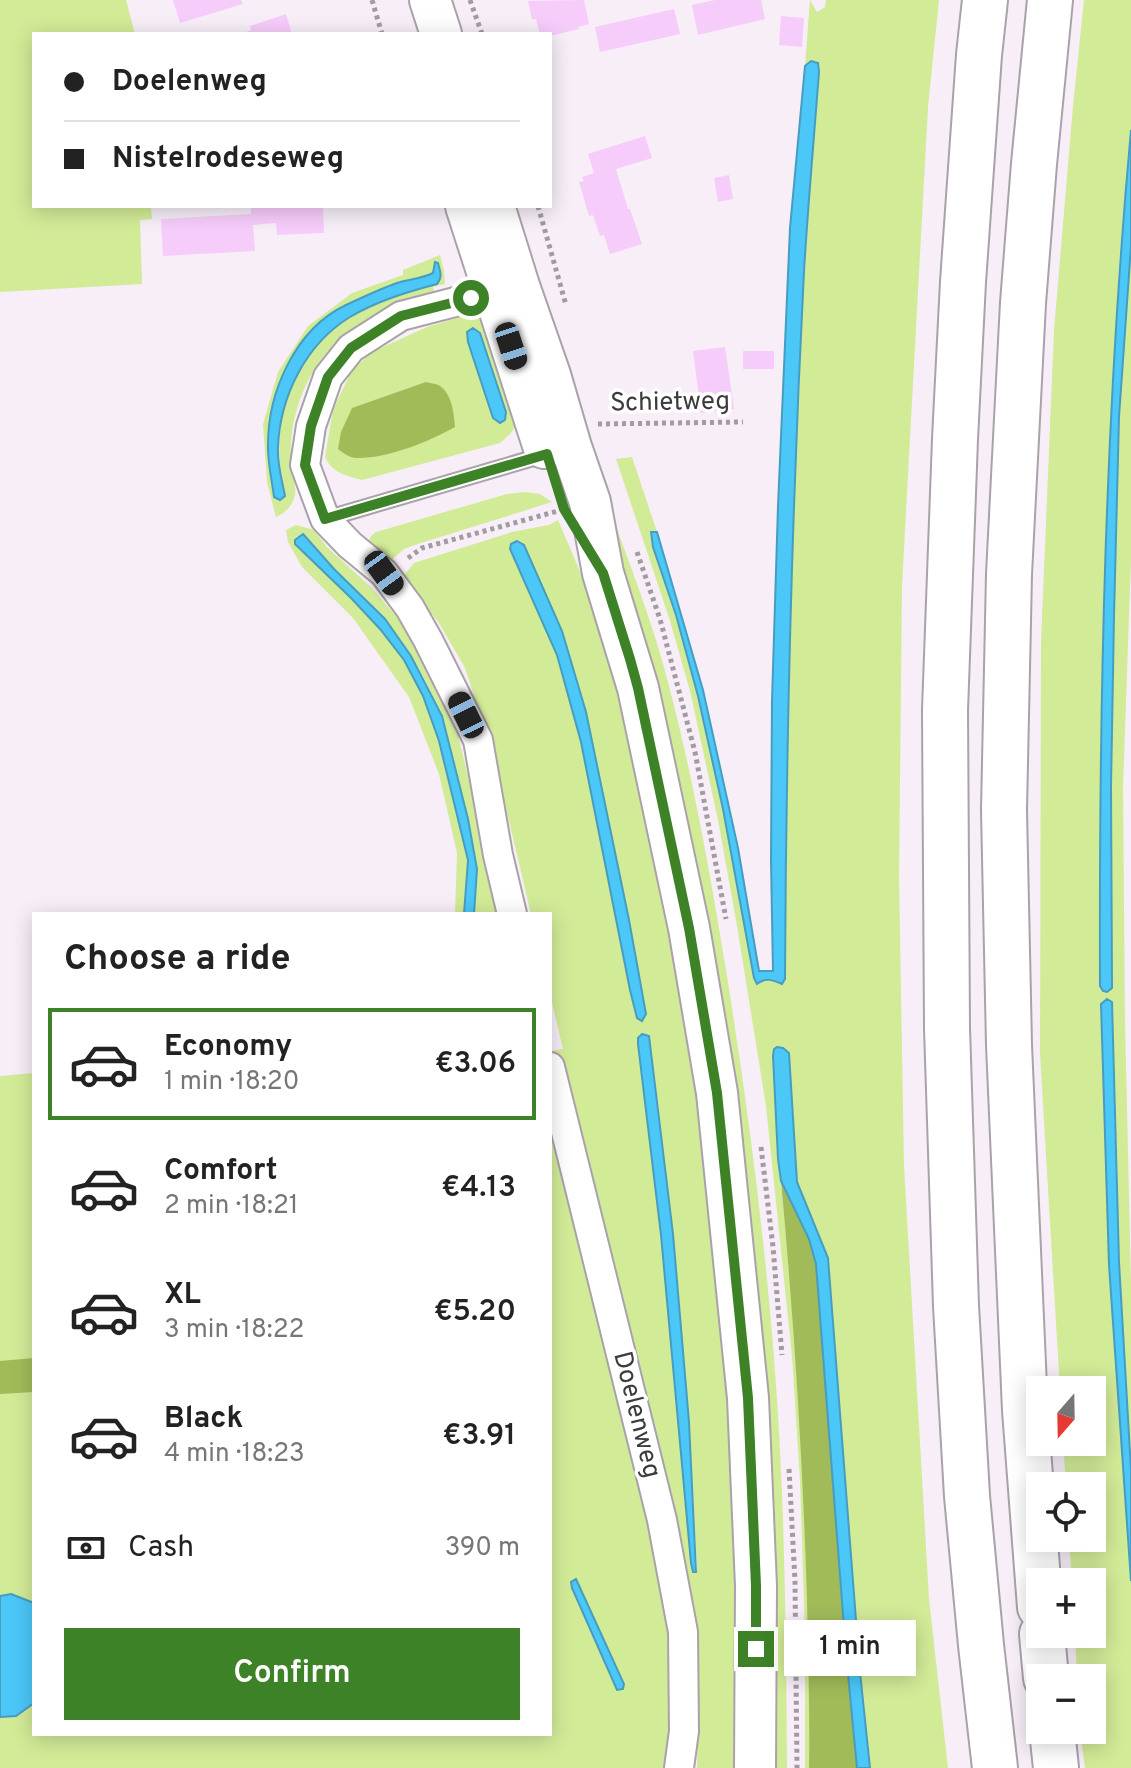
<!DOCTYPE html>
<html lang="en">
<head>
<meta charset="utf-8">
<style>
  body { margin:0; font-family:Overpass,sans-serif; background:#f2f2f2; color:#222; height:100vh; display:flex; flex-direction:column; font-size:30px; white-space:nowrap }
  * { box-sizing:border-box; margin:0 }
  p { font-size:26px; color:#767676 }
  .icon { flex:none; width:44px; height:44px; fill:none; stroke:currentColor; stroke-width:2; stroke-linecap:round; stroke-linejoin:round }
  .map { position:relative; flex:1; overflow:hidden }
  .drawer { position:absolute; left:32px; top:912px; width:520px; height:824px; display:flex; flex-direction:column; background:#fff; border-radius:0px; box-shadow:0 4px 20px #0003 }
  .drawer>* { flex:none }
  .top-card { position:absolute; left:32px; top:32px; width:520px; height:176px; border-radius:0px; box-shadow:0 4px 20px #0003; display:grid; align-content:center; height:176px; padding:0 32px; background:#fff }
  .needle { width:52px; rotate:200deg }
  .buttons { position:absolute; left:1026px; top:1376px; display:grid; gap:16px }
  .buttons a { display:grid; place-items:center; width:80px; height:80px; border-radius:0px; background:#fff; box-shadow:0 4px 20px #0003; font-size:40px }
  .end { position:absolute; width:36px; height:36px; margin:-18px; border:10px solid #3d8226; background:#fff; box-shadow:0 0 0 4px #fff }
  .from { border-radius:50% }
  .bubble { position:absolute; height:56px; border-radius:0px; background:#fff; box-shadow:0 4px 20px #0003; font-size:26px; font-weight:600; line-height:56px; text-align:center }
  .car { position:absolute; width:24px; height:48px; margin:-24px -12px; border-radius:10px; box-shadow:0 0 6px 2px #0007; background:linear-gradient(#222 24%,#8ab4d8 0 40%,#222 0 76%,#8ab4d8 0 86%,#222 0) }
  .top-card b { display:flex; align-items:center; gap:28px; height:76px; font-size:30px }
  .top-card b+b { border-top:2px solid #e0e0e0 }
  .top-card i { width:20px; height:20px; background:#222 }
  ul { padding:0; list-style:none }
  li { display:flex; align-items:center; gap:24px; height:112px; margin:0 16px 12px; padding:0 16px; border:4px solid transparent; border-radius:0px }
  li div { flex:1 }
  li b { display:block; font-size:30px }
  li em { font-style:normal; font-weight:600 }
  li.active { border-color:#3d8226 }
  li>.icon { width:72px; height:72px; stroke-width:1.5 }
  h2 { padding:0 32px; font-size:36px; line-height:96px }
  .pay { display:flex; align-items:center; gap:20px; height:88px; padding:0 32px; font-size:30px }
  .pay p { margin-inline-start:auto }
  .button { display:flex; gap:16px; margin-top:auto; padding:16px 32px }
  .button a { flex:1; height:92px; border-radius:0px; background:#3d8226; color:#fff; font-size:32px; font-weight:600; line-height:92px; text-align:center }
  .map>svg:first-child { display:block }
  .green { fill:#d2eb97; fill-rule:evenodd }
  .forest { fill:#a1bb59 }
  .water { fill:#4bc7f8; stroke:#479dc0; stroke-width:2 }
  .building { fill:#f6ccfa }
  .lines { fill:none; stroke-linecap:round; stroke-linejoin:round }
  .lane-casing { stroke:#aaa2aa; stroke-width:18 }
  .street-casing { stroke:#aaa2aa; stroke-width:32 }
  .secondary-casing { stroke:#aaa2aa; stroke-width:44 }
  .highway-casing { stroke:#aaa2aa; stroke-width:48 }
  .path { stroke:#a29ca2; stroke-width:5; stroke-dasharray:4 4; stroke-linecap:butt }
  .lane { stroke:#fff; stroke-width:14 }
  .street { stroke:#fff; stroke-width:28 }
  .secondary { stroke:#fff; stroke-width:40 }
  .highway { stroke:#fff; stroke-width:44 }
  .route { stroke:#3d8226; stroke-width:10 }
  .labels { text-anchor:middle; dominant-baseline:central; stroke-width:7; stroke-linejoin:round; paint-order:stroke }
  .street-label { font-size:26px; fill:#3d3a3d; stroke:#fff }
</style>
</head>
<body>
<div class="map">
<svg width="1131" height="1768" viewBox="0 0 1131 1768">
  <rect width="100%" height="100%" fill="#f7eef7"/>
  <path class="green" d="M0,0H126L135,34H34V206H151L152,219L140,220L142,284L0,292Z
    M810,0L817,12L825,7L826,0H939L928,107L902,586L899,877L904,1166L929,1599L948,1768H870L860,1672L828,1258L797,1182L789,1054L773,1056L778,1159L781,1181L790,1281L804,1485L810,1726L809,1768H805V1637L800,1480L792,1356L766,1106L737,926L718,820L690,691L670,621L616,459L632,457L657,532H651V540C668,592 685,644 698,697C721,790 737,884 754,978L762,980L770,979L782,984L785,979C786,743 792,507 804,271C808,205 814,138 819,72L811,62L805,66Z
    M1084,0H1131V130L1119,262L1104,600L1100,800V986L1103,990L1112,988C1111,740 1110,492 1131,246V559L1123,787L1125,1022L1131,1282V1470L1125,1379L1115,1160L1101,1004L1109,1265L1131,1581V1768H1085L1080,1730H1092V1678H1077L1075,1634H1092V1582H1072L1069,1538H1092V1486H1066L1063,1442H1092V1390H1060L1040,1054L1041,642L1054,330L1073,106Z
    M440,255L444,271L445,284L433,287L435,296C396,309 362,317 332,347C304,376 289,419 291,459C291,469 297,487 295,495C292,507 286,512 276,517L267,482L263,424L278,372L308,326L352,293L403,275V270ZM435,262L437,284C407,292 377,301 350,317C294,351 269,422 283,484L274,497C272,481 268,464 268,448C267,393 295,330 346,305C359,299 373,292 386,288C402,283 418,280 433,273Z
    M461,317L479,318L492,326L518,423L510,434L500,443L362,480C347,476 332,473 325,457L333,410L352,370L372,352L427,327Z
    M525,492L540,494L552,502L421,543L404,549L387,564L367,545L371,536L376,532L507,494Z
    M610,510C631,568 654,626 669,686C694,781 711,879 727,976C747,1102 764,1229 774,1358C785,1494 786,1631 787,1768H773L766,1470Z
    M558,520L584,581L614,664L665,900L700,1107L725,1350L740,1647L739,1768H697L699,1682L690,1587L683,1558V1768H0V1076L34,1073V1734H550V1051L563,1049L550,994V914H531L492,749L465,668L439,623L407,583L405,574L414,563L512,532L549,525ZM510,549L562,631L586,712L629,920L646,1014L642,1021L637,1018L630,990L581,742L557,655ZM642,1034L649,1036L673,1234L689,1422L697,1569L693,1572L661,1235L638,1044Z
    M296,525L314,530L327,547L372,588L404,625L452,712L503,914H474L477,869L442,716L427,684L412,656L385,619L334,569L295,545L351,598L380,629L404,660L423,696L439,741L468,860L464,914H455L457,853L439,774L409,697L353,618L302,567L288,542L286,530Z"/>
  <path class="forest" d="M426,382C429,383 438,384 440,386C452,394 454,414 455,427C428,442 387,459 355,458C349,457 343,453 338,449L341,432L352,408Z
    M781,1181L809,1239L816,1264L858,1768H809C810,1713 808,1658 807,1603C803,1462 794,1322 781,1181Z
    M34,1358V1392L0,1394V1361Z"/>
  <path class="water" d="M811,61L818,63L819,72C814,138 808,205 804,271C792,507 786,743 785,979L782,984C773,980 766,977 757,984L754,978L723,809L698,696L676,615L653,547L651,532H657L703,690L738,848L759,971H773L771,860L772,701L778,506L790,228L805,66Z
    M1131,130V246L1119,417L1114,616L1111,787L1112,988L1107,992L1103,991L1100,986C1099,701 1105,414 1131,130Z
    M435,262L438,263C440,271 443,277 437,284C407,292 377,301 350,317C306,344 280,396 278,447C277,464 282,480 285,496L280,500L274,497C272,481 268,464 268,448C267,393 295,329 346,305C363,297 380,289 397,283C409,279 421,279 433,273Z
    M473,328L480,333L506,412L505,420L500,423L493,418L468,342L467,332Z
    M303,534L334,569L385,619L411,656L442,716L468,819L477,869L474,914H464L468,860L439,741L423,696L404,660L380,629L351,598L295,544V540Z
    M517,541L524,545L562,631L586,712L629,920L646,1014L642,1021L637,1018L630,990L581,742L557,655L510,549L511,544Z
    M1107,999L1112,1002L1119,1262L1131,1470V1581L1109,1265L1101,1004Z
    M642,1034L649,1036L673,1234L689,1422L696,1572H693L691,1563L661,1235L638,1044V1038Z
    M777,1047L783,1048L789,1053L797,1182L828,1258L860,1672L870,1768H857L846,1653L816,1264L809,1239L781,1181L778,1159L773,1056L774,1049Z
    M576,1579L624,1684L623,1689L617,1690L572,1588L571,1582Z
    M11,1594L34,1603V1703L16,1716L0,1717V1596Z"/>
  <path class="building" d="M173,0H241L243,4L180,23Z
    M584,0L589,24L578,27L579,29L550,36V34H540L536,19H532L528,1Z
    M715,0H761L765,19L698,35L692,5Z
    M674,9L680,34L600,52L595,27Z
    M286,14L292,34H241L251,30L250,26Z
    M781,16L804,18L802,47L779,45Z
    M645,136L652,158L616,169L628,209H630L642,244L610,254L604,235L600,236L593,215L589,216L579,182L584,181L582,177L594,173L588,154Z
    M729,175L733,199L718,202L714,178Z
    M251,206H323L324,233L277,235L276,223L253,225L255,251L163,256L161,219L251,214Z
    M725,347L734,409L701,413L693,351Z
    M743,351H774V369H743Z"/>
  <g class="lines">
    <g class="lane-casing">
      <path id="lane" d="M325,519L547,454"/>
    </g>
    <g class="street-casing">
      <path id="street" d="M509,288L401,316L351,348L328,377L311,426L305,465L325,519L350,545L384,573L410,608L428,640L478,740L498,855L512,914
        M550,1067L662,1520L683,1632L684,1731L679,1768"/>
    </g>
    <g class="secondary-casing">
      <path id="secondary" d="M430,0L441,34
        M466,206L544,448
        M494,206L519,286L550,375L571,447L590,502L603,573L638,688L689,928L717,1093L748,1398L756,1586L755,1768"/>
    </g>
    <g class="highway-casing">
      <path id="highway" d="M985,0L979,55L963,282L955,439L945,710L947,1028L956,1306L967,1496L981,1645L995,1768
        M1040,1607L1025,1410L1009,1045L1004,810L1009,574L1023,303L1034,164L1050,0
        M1042,1634L1046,1678
        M1052,1730L1056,1768"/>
    </g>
    <path class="path" d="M372,0L382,34
      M470,0L482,34
      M538,206L566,305
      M598,424L743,422
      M637,552L660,619L695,752L726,919
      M408,558L422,548L558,511
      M761,1147L773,1247L782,1355
      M789,1469L795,1581L797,1768"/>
    <use href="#lane" class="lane"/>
    <use href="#street" class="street"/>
    <use href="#secondary" class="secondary"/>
    <use href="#highway" class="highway"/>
  </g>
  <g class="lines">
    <path class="route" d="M471,298L401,316L351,348L328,377L311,426L305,465L325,519L547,454L564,509L603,573L630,659L638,688L689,928L717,1093L748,1398L756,1586V1649"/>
  </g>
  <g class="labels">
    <g class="street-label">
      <text transform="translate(670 403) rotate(-1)">Schietweg</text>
      <text transform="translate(636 1415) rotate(76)">Doelenweg</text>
    </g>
  </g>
</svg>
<div class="buttons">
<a><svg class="needle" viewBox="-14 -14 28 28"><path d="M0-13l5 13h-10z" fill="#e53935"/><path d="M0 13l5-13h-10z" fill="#767676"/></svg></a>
<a><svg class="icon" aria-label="locate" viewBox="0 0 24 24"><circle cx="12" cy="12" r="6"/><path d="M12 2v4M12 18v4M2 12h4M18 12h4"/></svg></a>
<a>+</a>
<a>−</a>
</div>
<i class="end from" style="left:471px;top:298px"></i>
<i class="end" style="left:756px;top:1649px"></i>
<div class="bubble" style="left:784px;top:1620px;width:132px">1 min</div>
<i class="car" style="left:511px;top:346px;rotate:162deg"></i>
<i class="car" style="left:384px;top:573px;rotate:144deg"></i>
<i class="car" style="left:466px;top:715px;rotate:334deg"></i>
<div class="top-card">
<b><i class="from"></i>Doelenweg</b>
<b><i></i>Nistelrodeseweg</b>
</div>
<section class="drawer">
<h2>Choose a ride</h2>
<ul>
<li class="active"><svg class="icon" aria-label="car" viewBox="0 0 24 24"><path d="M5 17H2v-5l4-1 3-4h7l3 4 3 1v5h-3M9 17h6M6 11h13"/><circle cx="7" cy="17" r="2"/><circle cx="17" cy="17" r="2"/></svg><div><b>Economy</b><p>1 min · 18:20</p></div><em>€3.06</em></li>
<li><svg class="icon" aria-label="car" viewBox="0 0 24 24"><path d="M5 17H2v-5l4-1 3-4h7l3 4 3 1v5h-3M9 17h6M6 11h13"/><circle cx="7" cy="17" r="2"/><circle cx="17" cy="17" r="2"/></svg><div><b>Comfort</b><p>2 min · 18:21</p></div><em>€4.13</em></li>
<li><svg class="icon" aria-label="car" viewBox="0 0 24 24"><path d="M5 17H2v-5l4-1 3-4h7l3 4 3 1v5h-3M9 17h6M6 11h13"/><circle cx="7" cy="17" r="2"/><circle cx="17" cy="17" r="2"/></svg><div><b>XL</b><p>3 min · 18:22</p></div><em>€5.20</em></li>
<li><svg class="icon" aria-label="car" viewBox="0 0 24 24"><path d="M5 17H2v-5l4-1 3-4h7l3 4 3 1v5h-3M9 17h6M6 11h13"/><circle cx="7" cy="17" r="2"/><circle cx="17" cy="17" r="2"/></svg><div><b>Black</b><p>4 min · 18:23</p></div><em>€3.91</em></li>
</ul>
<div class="pay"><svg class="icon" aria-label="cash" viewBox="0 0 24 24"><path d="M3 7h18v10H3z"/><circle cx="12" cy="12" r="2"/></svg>Cash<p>390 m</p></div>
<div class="button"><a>Confirm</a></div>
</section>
</div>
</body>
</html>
